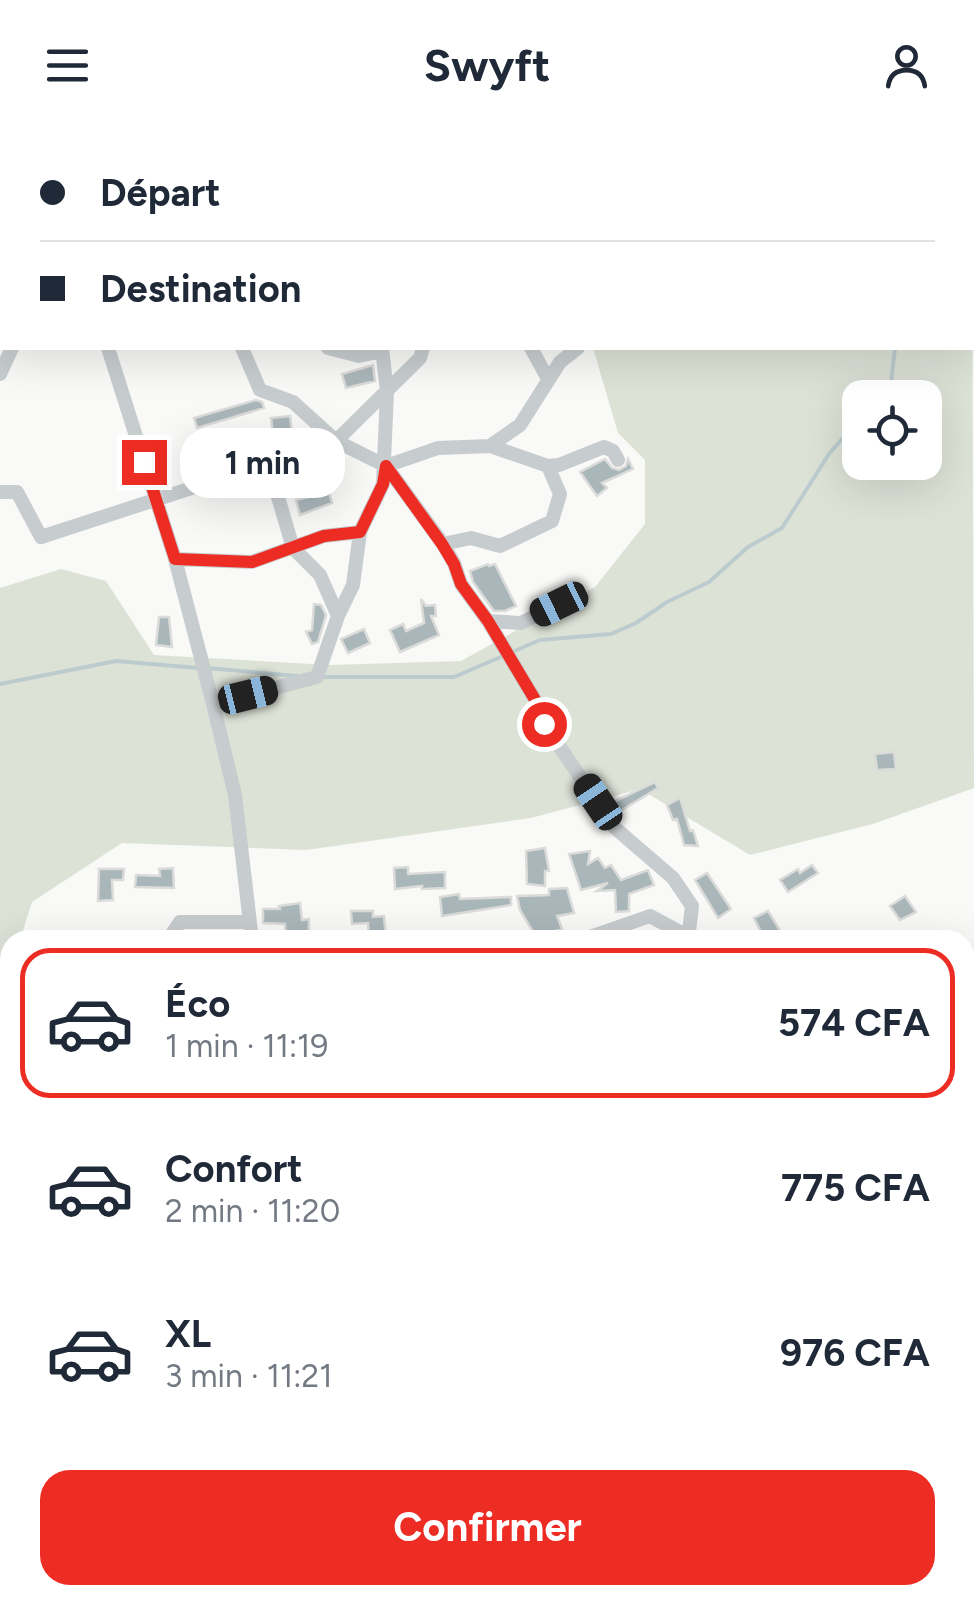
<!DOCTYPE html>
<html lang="fr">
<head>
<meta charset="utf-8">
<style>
  body { margin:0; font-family:Figtree,sans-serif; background:#f6f6f7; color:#1f2937; height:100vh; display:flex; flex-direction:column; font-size:38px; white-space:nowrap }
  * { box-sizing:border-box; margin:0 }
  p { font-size:32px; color:#747a83 }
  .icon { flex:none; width:55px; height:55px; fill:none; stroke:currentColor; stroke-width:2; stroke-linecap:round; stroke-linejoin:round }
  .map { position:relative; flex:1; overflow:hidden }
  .drawer { position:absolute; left:0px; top:800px; width:975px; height:675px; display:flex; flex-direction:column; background:#fff; border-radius:30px 30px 0 0; box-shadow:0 10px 40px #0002 }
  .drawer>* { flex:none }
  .banner { position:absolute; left:0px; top:0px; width:975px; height:220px; box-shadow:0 10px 40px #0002; display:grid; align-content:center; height:220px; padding:0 40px; background:#fff }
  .fabs { position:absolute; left:842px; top:250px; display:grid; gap:20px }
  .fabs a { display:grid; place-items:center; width:100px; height:100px; border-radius:20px; background:#fff; box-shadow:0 10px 40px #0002; font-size:50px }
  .end { position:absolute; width:45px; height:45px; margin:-22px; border:12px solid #ed2c23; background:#fff; box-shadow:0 0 0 5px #fff }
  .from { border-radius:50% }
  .bubble { position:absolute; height:70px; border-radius:30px; background:#fff; box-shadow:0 10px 40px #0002; font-size:32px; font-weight:700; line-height:70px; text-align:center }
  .car { position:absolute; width:30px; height:60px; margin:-30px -15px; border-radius:12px; box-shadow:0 0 8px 2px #0007; background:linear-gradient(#222 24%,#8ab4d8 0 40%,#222 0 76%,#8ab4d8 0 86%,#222 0) }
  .banner b { display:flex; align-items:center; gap:35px; height:95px; font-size:38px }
  .banner b+b { border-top:2px solid #e0e1e3 }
  .banner i { width:25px; height:25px; background:#1f2937 }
  ul { padding:18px 0 0; list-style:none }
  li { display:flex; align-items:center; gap:30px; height:150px; margin:0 20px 15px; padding:0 20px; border:5px solid transparent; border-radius:30px }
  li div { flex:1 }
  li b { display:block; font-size:38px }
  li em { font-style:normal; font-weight:700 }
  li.active { border-color:#ed2c23 }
  li>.icon { width:90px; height:90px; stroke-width:1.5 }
  .action { display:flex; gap:20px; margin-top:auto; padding:20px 40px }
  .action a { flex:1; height:115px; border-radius:30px; background:#ed2c23; color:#fff; font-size:40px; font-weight:700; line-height:115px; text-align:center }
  header { display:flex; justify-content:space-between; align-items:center; height:130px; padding:0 40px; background:#fff; font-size:45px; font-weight:700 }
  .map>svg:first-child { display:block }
  .green { fill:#dde2d7; fill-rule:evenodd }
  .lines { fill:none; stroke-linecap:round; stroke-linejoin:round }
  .stream { stroke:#bcccce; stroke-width:4 }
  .building { fill:#aab7ba; stroke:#dbdbd9; stroke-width:2.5 }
  .path { stroke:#c0c4c5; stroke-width:2.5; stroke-dasharray:5 5; stroke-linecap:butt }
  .minor { stroke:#c7ccce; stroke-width:14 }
  .route { stroke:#ed2c23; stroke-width:12 }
</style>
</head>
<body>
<header><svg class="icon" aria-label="menu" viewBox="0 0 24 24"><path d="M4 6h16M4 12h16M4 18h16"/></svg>Swyft<svg class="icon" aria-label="person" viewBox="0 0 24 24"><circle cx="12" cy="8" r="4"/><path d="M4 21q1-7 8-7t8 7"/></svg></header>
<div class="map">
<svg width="974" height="1475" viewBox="0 0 974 1475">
  <rect width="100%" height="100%" fill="#f9f9f7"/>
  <path class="green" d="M972,83L974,658L873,694L750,725L640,659L531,688L306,720L122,713L32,772L20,810H10V843L0,866V458L61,439L106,451L154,525L330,535L461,531L595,457L645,394V330L618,303L593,218H972ZM860,268H925V332H860Z
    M974,863V1095L965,1096V869Z
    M547,1465H685L686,1475H548Z"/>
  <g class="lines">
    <path class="stream" d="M913,0V2
      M879,268L891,253L895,218
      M512,522L540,510L611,504L636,493L667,472L709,452L748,417L782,398L829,324L860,288
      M207,538L297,546
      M322,547H454L503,526
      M0,554L116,531L198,538"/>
  </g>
  <path class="building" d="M373,235L375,251L346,258L342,244Z
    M256,270L262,272L264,278L197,298L194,288Z
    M290,286L293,309L274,312L271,288Z
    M605,329L612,338L619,340L626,336L628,329L633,339L602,353L607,358L597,366L580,342Z
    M329,362L332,373L300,385L296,370Z
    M488,434L489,436L495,434L516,476L505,481H494L473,452L470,441Z
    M421,469L426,476L435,475L436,486H431L439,505L400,522L390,500L403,494L406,501L424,493Z
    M314,474L321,475L326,485L318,512L312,514L306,502L312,500Z
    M159,487H169L172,517L156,515Z
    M364,499L370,513L348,523L341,509Z
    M894,622L896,639L877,640L875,624Z
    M655,652L658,658L617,683L611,673Z
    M680,668L690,701L693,700L698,716L684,715L677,689L673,690L667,675Z
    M545,718L549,741H545V756L527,754L526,721Z
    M590,721L588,734L598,728L605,738L611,735L621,750L648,740L654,755L629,764V781L616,782L615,760L597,761L608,753L581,760L569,724Z
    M812,735L818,743L788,762L780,750L798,739L800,743Z
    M408,737V744L445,742V758L422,759V756L395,759L394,738Z
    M173,738L174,758L135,757L136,745L160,746L159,739Z
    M99,739H124L123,750H112L113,770L98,771Z
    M707,743L731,779L718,788L695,750Z
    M567,758L574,783L557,786L562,799L546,804L549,810H538L520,780L517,766L549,765V759Z
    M459,764L460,769L511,767V775L442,786L440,767Z
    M905,766L916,782L900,790L890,776Z
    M300,773L302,790L309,789V810H286L285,794L263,793V779H280L279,776Z
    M351,781H373V787L384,786L386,810H369L368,793L352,794Z
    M768,781L784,807L779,810H770L765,802L762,804L754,788Z
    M6,1048L10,1104L0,1105V1049Z
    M849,1465H881L883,1475H850Z"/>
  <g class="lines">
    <path class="path" d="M441,1465L442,1475
      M617,1465L619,1475
      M685,1465L686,1475"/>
    <path class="minor" d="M495,0L496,2
      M82,2L84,0
      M138,2V0
      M281,2L284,0
      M311,2L314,0
      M379,2L380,0
      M552,2L553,0
      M0,59L2,61
      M0,130L2,129
      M108,218L175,429L213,574
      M242,218L260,260L293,272L336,311L386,336L438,318L490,316L548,336L560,364L552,391L500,416L471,408L443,414
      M328,218L359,226L382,221
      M531,218L548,249
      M0,244L12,218
      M490,316L520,295L560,232L578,218
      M268,333L293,418L320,445L338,486
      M386,336L443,414L454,433L461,454L488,491L521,493L559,474
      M548,336L559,335L604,317L613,321L618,330
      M0,362H17L41,407L336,311L420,228L423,218
      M175,429L252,432L324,406L360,402
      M488,491L537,573L544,594L615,698L673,748L692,776L688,810
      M168,810L180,792H250
      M252,810L235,665L213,574L317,547L338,486L353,455L360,402L383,354L387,262L382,218
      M581,810L650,786L687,806
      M965,1018L974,1020
      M0,1234L10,1230
      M965,1390L974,1389
      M893,1465L894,1475
      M318,1469L351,1465
      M33,1475L35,1465"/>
  </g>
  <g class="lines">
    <path class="route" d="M144,332L175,429L252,432L324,406L360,402L383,354L386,336L442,414L454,434L461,454L488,491L537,573L544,594"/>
  </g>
</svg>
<div class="fabs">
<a><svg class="icon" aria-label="locate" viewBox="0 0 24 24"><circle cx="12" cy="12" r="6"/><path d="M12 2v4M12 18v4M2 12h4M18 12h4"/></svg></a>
</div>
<i class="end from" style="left:544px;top:594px"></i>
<i class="end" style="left:144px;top:332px"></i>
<div class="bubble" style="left:180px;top:298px;width:165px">1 min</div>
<i class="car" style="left:559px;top:474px;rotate:244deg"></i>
<i class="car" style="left:248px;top:565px;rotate:76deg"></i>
<i class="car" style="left:598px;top:672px;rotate:326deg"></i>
<div class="banner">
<b><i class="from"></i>Départ</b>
<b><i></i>Destination</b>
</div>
<section class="drawer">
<ul>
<li class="active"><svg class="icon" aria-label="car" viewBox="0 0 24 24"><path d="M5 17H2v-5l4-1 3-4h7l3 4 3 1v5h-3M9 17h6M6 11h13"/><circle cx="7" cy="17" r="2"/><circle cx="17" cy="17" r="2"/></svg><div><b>Éco</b><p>1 min · 11:19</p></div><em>574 CFA</em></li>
<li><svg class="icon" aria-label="car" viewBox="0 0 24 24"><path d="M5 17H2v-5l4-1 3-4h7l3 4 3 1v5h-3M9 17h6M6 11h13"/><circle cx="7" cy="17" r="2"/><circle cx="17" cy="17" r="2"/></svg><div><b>Confort</b><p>2 min · 11:20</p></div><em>775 CFA</em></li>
<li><svg class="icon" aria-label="car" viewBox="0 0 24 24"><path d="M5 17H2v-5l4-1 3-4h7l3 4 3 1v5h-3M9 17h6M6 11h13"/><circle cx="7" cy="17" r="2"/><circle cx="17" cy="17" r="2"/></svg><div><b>XL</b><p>3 min · 11:21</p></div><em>976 CFA</em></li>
</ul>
<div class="action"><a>Confirmer</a></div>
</section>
</div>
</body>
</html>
